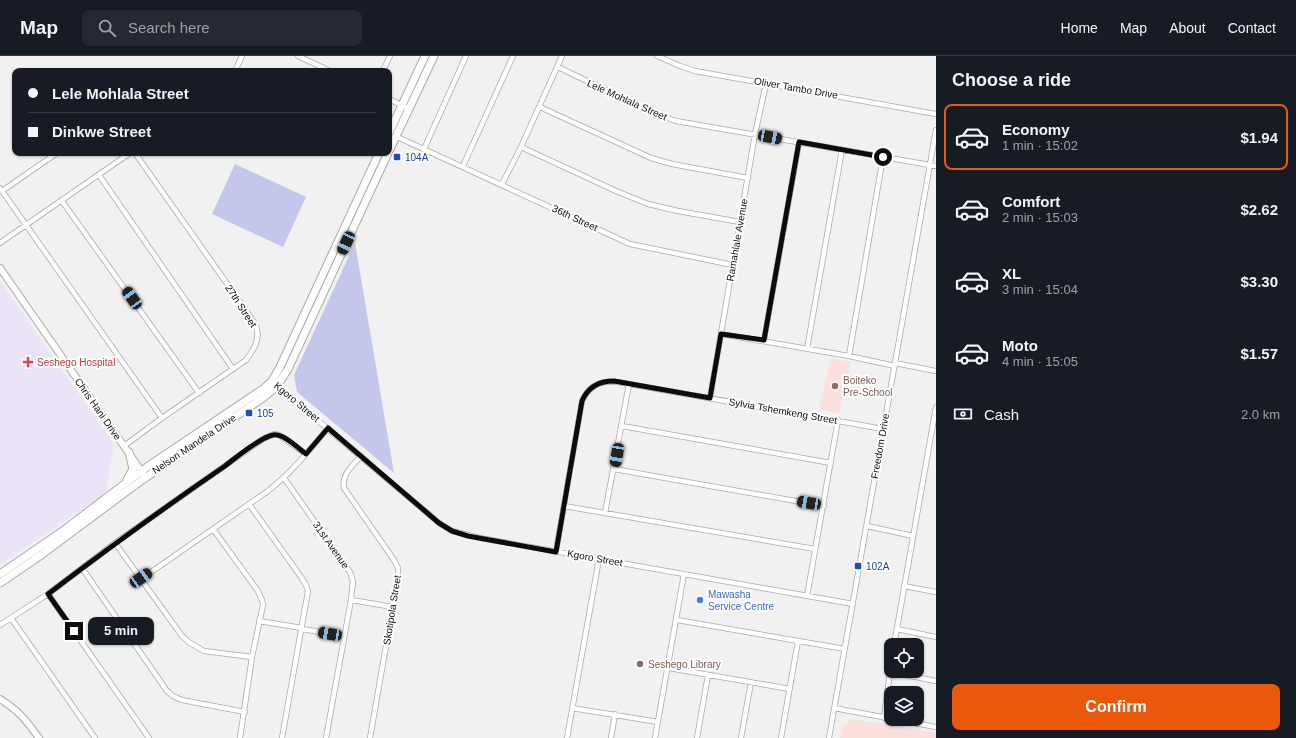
<!DOCTYPE html>
<html lang="en">
<head>
<meta charset="utf-8">
<style>
  body { margin:0; font-family:Helvetica,sans-serif; background:#242831; color:#f1f3f6; height:100vh; display:flex; flex-direction:column; font-size:15px; white-space:nowrap }
  * { box-sizing:border-box; margin:0 }
  p { font-size:13px; color:#9ea1a6 }
  .icon { flex:none; width:22px; height:22px; fill:none; stroke:currentColor; stroke-width:2; stroke-linecap:round; stroke-linejoin:round }
  .map { position:relative; flex:1; overflow:hidden }
  .details { display:flex; flex-direction:column; background:#171b24; width:360px }
  .details>* { flex:none }
  .top-card { position:absolute; left:12px; top:12px; width:380px; height:88px; border-radius:8px; box-shadow:0 1px 3px #0004; display:grid; align-content:center; height:88px; padding:0 16px; background:#171b24 }
  .tools { position:absolute; left:884px; top:582px; display:grid; gap:8px }
  .tools a { display:grid; place-items:center; width:40px; height:40px; border-radius:8px; background:#171b24; box-shadow:0 1px 3px #0004; font-size:20px }
  .end { position:absolute; width:18px; height:18px; margin:-9px; border:5px solid #0c0c0c; background:#fff; box-shadow:0 0 0 2px #fff }
  .from { border-radius:50% }
  .bubble { position:absolute; height:28px; border-radius:8px; background:#171b24; box-shadow:0 1px 3px #0004; font-size:13px; font-weight:700; line-height:28px; text-align:center }
  .car { position:absolute; width:12px; height:24px; margin:-12px -6px; border-radius:5px; box-shadow:0 0 3px 1px #0007; background:linear-gradient(#222 24%,#8ab4d8 0 40%,#222 0 76%,#8ab4d8 0 86%,#222 0) }
  .top-card b { display:flex; align-items:center; gap:14px; height:38px; font-size:15px }
  .top-card b+b { border-top:1px solid #363941 }
  .top-card i { width:10px; height:10px; background:#f1f3f6 }
  ul { padding:0; list-style:none }
  li { display:flex; align-items:center; gap:12px; height:66px; margin:0 8px 6px; padding:0 8px; border:2px solid transparent; border-radius:8px }
  li div { flex:1 }
  li b { display:block; font-size:15px }
  li em { font-style:normal; font-weight:700 }
  li.current { border-color:#ea580c }
  li>.icon { width:36px; height:36px; stroke-width:1.5 }
  h2 { padding:0 16px; font-size:18px; line-height:48px }
  .pay { display:flex; align-items:center; gap:10px; height:44px; padding:0 16px; font-size:15px }
  .pay p { margin-inline-start:auto }
  .button { display:flex; gap:8px; margin-top:auto; padding:8px 16px }
  .button a { flex:1; height:46px; border-radius:8px; background:#ea580c; color:#fff; font-size:16px; font-weight:700; line-height:46px; text-align:center }
  header { display:flex; align-items:center; gap:24px; box-sizing:border-box; height:56px; padding:0 20px; background:#171b24; border-bottom:1px solid #363941 }
  header strong { font-size:19px }
  nav { display:flex; gap:22px; margin-inline-start:auto; font-size:14px }
  .search { width:280px; height:36px; background:#242831; display:flex; align-items:center; gap:10px; box-sizing:border-box; padding:0 14px; border-radius:8px; color:#9ea1a6; font-size:15px }
  main { display:flex; flex:1; min-height:0 }
  .map>svg:first-child { display:block }
  .education { fill:#fbe0de }
  .medical { fill:#ece3f8 }
  .green { fill:#c5c6ec }
  .lines { fill:none; stroke-linecap:round; stroke-linejoin:round }
  .minor-casing { stroke:#a9a9aa; stroke-width:6 }
  .tertiary-casing { stroke:#a9a9aa; stroke-width:8 }
  .secondary-casing { stroke:#a9a9aa; stroke-width:9 }
  .minor { stroke:#fff; stroke-width:4.5 }
  .tertiary { stroke:#fff; stroke-width:6 }
  .secondary { stroke:#fff; stroke-width:7 }
  .route { stroke:#0c0c0c; stroke-width:5 }
  .transit-dot { fill:#1a4fb4; stroke:#fff; stroke-width:1.5 }
  .health-dot { fill:#e0444e; stroke:#fff; stroke-width:1.5 }
  .education-dot { fill:#8d6e63; stroke:#fff; stroke-width:1.5 }
  .shop-dot { fill:#3f7fe0; stroke:#fff; stroke-width:1.5 }
  .labels { text-anchor:middle; dominant-baseline:central; stroke-width:4; stroke-linejoin:round; paint-order:stroke }
  .street-label { font-size:10px; fill:#0c0c0c; stroke:#fff }
  .transit-label { font-size:10px; fill:#164399; stroke:#fff; text-anchor:start }
  .health-label { font-size:10px; fill:#be3a42; stroke:#fff; text-anchor:start }
  .education-label { font-size:10px; fill:#785e54; stroke:#fff; text-anchor:start }
  .shop-label { font-size:10px; fill:#366cbe; stroke:#fff; text-anchor:start }
</style>
</head>
<body>
<header>
<strong>Map</strong>
<div class="search"><svg class="icon" aria-label="search" viewBox="0 0 24 24"><circle cx="10" cy="10" r="6"/><path d="M15 15l6 6"/></svg>Search here</div>
<nav><a>Home</a><a>Map</a><a>About</a><a>Contact</a></nav>
</header>
<main>
<div class="map">
<svg width="936" height="682" viewBox="0 0 936 682">
  <rect width="100%" height="100%" fill="#f1f1f2"/>
  <path class="education" d="M831,302L851,306L839,358L819,353Z
    M853,663L936,677V682H840L842,670Z"/>
  <path class="medical" d="M0,225L114,388L106,437L0,509Z"/>
  <path class="green" d="M235,108L306,141L283,191L212,158Z
    M355,187L394,417L297,336L294,319Z"/>
  <g class="lines">
    <g class="minor-casing">
      <path id="minor" d="M298,0L330,15
        M657,0L680,10L695,15L936,58
        M558,11L651,56L676,65L936,110
        M235,15L242,0
        M383,15L390,0
        M389,43L409,53
        M540,51L651,102L672,108L748,122
        M395,80L630,188L733,209
        M521,91L616,135L648,148L678,155L740,166
        M424,93L466,0
        M463,110L513,0
        M99,119L233,313
        M502,128L521,91L562,0
        M0,132L162,362
        M2,135L57,97
        M62,145L199,337
        M0,187L130,97
        M721,278L849,300L895,310
        M764,284L799,87
        M807,293L842,94
        M849,300L883,101
        M895,307L936,315
        M276,329L439,467L452,475L480,482L853,548
        M710,342L755,78L766,28
        M622,370L831,407
        M124,390L162,362L246,304C255,293 262,279 254,266L135,97
        M361,400C353,409 341,419 344,432L394,504L398,512V521L370,682
        M614,413L824,450
        M284,422L350,516L353,525L351,544L326,682
        M249,448L301,521L306,529L308,535L282,682
        M564,450L815,493
        M605,457L629,328
        M867,470L913,480
        M213,473L258,535L262,544L263,549L252,601L240,682
        M115,487L182,580L190,587L204,595L252,601
        M556,495L582,345C592,323 609,324 629,328L883,373
        M82,512L167,635L173,640L182,644L245,656
        M141,523L268,435C291,417 309,395 328,372
        M904,530L936,536
        M48,538L149,682
        M807,540L838,364
        M351,544L393,551
        M11,562L95,682
        M677,564L845,593
        M259,565L302,572
        M0,569L48,538L115,487L263,383L274,378L279,379L306,398
        M302,573L344,580
        M897,573L936,581
        M894,589L936,351
        M669,612L790,633
        M890,616L936,625
        M572,652L658,666
        M834,652L936,671
        M884,662L891,608
        M567,682L599,503
        M611,682L615,658
        M655,682L684,518
        M697,682L708,619
        M741,682L751,626
        M781,682L798,585
        M829,682L936,74"/>
    </g>
    <g class="tertiary-casing">
      <path id="tertiary" d="M0,212L144,419
        M0,643C19,655 26,664 39,682"/>
    </g>
    <g class="secondary-casing">
      <path id="secondary" d="M389,77L425,0
        M389,95L434,0
        M127,424L133,413L129,396
        M0,518L60,477L147,411L263,333L272,325L280,311L379,97
        M0,527L41,499L142,424L264,341L277,330L288,313L388,97"/>
    </g>
    <use href="#minor" class="minor"/>
    <use href="#tertiary" class="tertiary"/>
    <use href="#secondary" class="secondary"/>
  </g>
  <g class="lines">
    <path class="route" d="M74,575L48,538C106,494 165,451 225,410C235,402 262,381 273,379C283,377 298,392 306,398L328,372L439,467L452,475L468,480L556,496L582,345C588,331 599,325 614,325L710,342L721,278L764,284L799,86L883,101"/>
  </g>
  <g class="transit-dot">
    <rect x="393" y="97" width="8" height="8" rx="2"/>
    <rect x="245" y="353" width="8" height="8" rx="2"/>
    <rect x="854" y="506" width="8" height="8" rx="2"/>
  </g>
  <path class="health-dot" d="M26 300h4v4h4v4h-4v4h-4v-4h-4v-4h4z"/>
  <g class="education-dot">
    <circle cx="835" cy="330" r="4"/>
    <circle cx="640" cy="608" r="4"/>
  </g>
  <circle class="shop-dot" cx="700" cy="544" r="4"/>
  <g class="labels">
    <g class="street-label">
      <text transform="translate(796 32) rotate(10)">Oliver Tambo Drive</text>
      <text transform="translate(627 44) rotate(24)">Lele Mohlala Street</text>
      <text transform="translate(575 162) rotate(25)">36th Street</text>
      <text transform="translate(737 184) rotate(-80)">Ramahlale Avenue</text>
      <text transform="translate(241 250) rotate(57)">27th Street</text>
      <text transform="translate(297 346) rotate(40)">Kgoro Street</text>
      <text transform="translate(98 353) rotate(55)">Chris Hani Drive</text>
      <text transform="translate(783 355) rotate(10)">Sylvia Tshemkeng Street</text>
      <text transform="translate(194 388) rotate(-34)">Nelson Mandela Drive</text>
      <text transform="translate(880 390) rotate(-80)">Freedom Drive</text>
      <text transform="translate(331 489) rotate(55)">31st Avenue</text>
      <text transform="translate(595 502) rotate(10)">Kgoro Street</text>
      <text transform="translate(392 554) rotate(-81)">Skotipola Street</text>
    </g>
    <g class="transit-label">
      <text x="405" y="101">104A</text>
      <text x="257" y="357">105</text>
      <text x="866" y="510">102A</text>
    </g>
    <g class="health-label">
      <text x="37" y="306">Seshego Hospital</text>
    </g>
    <g class="education-label">
      <text x="843" y="324">Boiteko<tspan x="843" dy="12">Pre-School</tspan></text>
      <text x="648" y="608">Seshego Library</text>
    </g>
    <g class="shop-label">
      <text x="708" y="538">Mawasha<tspan x="708" dy="12">Service Centre</tspan></text>
    </g>
  </g>
</svg>
<div class="tools">
<a><svg class="icon" aria-label="locate" viewBox="0 0 24 24"><circle cx="12" cy="12" r="6"/><path d="M12 2v4M12 18v4M2 12h4M18 12h4"/></svg></a>
<a><svg class="icon" aria-label="layers" viewBox="0 0 24 24"><path d="M12 4l9 5-9 5-9-5zM3 14l9 5 9-5"/></svg></a>
</div>
<i class="end from" style="left:883px;top:101px"></i>
<i class="end" style="left:74px;top:575px"></i>
<div class="bubble" style="left:88px;top:561px;width:66px">5 min</div>
<i class="car" style="left:770px;top:81px;rotate:101deg"></i>
<i class="car" style="left:346px;top:187px;rotate:205deg"></i>
<i class="car" style="left:132px;top:242px;rotate:325deg"></i>
<i class="car" style="left:617px;top:399px;rotate:190deg"></i>
<i class="car" style="left:809px;top:447px;rotate:280deg"></i>
<i class="car" style="left:141px;top:522px;rotate:56deg"></i>
<i class="car" style="left:330px;top:578px;rotate:280deg"></i>
<div class="top-card">
<b><i class="from"></i>Lele Mohlala Street</b>
<b><i></i>Dinkwe Street</b>
</div>
</div>
<section class="details">
<h2>Choose a ride</h2>
<ul>
<li class="current"><svg class="icon" aria-label="car" viewBox="0 0 24 24"><path d="M5 17H2v-5l4-1 3-4h7l3 4 3 1v5h-3M9 17h6M6 11h13"/><circle cx="7" cy="17" r="2"/><circle cx="17" cy="17" r="2"/></svg><div><b>Economy</b><p>1 min · 15:02</p></div><em>$1.94</em></li>
<li><svg class="icon" aria-label="car" viewBox="0 0 24 24"><path d="M5 17H2v-5l4-1 3-4h7l3 4 3 1v5h-3M9 17h6M6 11h13"/><circle cx="7" cy="17" r="2"/><circle cx="17" cy="17" r="2"/></svg><div><b>Comfort</b><p>2 min · 15:03</p></div><em>$2.62</em></li>
<li><svg class="icon" aria-label="car" viewBox="0 0 24 24"><path d="M5 17H2v-5l4-1 3-4h7l3 4 3 1v5h-3M9 17h6M6 11h13"/><circle cx="7" cy="17" r="2"/><circle cx="17" cy="17" r="2"/></svg><div><b>XL</b><p>3 min · 15:04</p></div><em>$3.30</em></li>
<li><svg class="icon" aria-label="car" viewBox="0 0 24 24"><path d="M5 17H2v-5l4-1 3-4h7l3 4 3 1v5h-3M9 17h6M6 11h13"/><circle cx="7" cy="17" r="2"/><circle cx="17" cy="17" r="2"/></svg><div><b>Moto</b><p>4 min · 15:05</p></div><em>$1.57</em></li>
</ul>
<div class="pay"><svg class="icon" aria-label="cash" viewBox="0 0 24 24"><path d="M3 7h18v10H3z"/><circle cx="12" cy="12" r="2"/></svg>Cash<p>2.0 km</p></div>
<div class="button"><a>Confirm</a></div>
</section>
</main>
</body>
</html>
